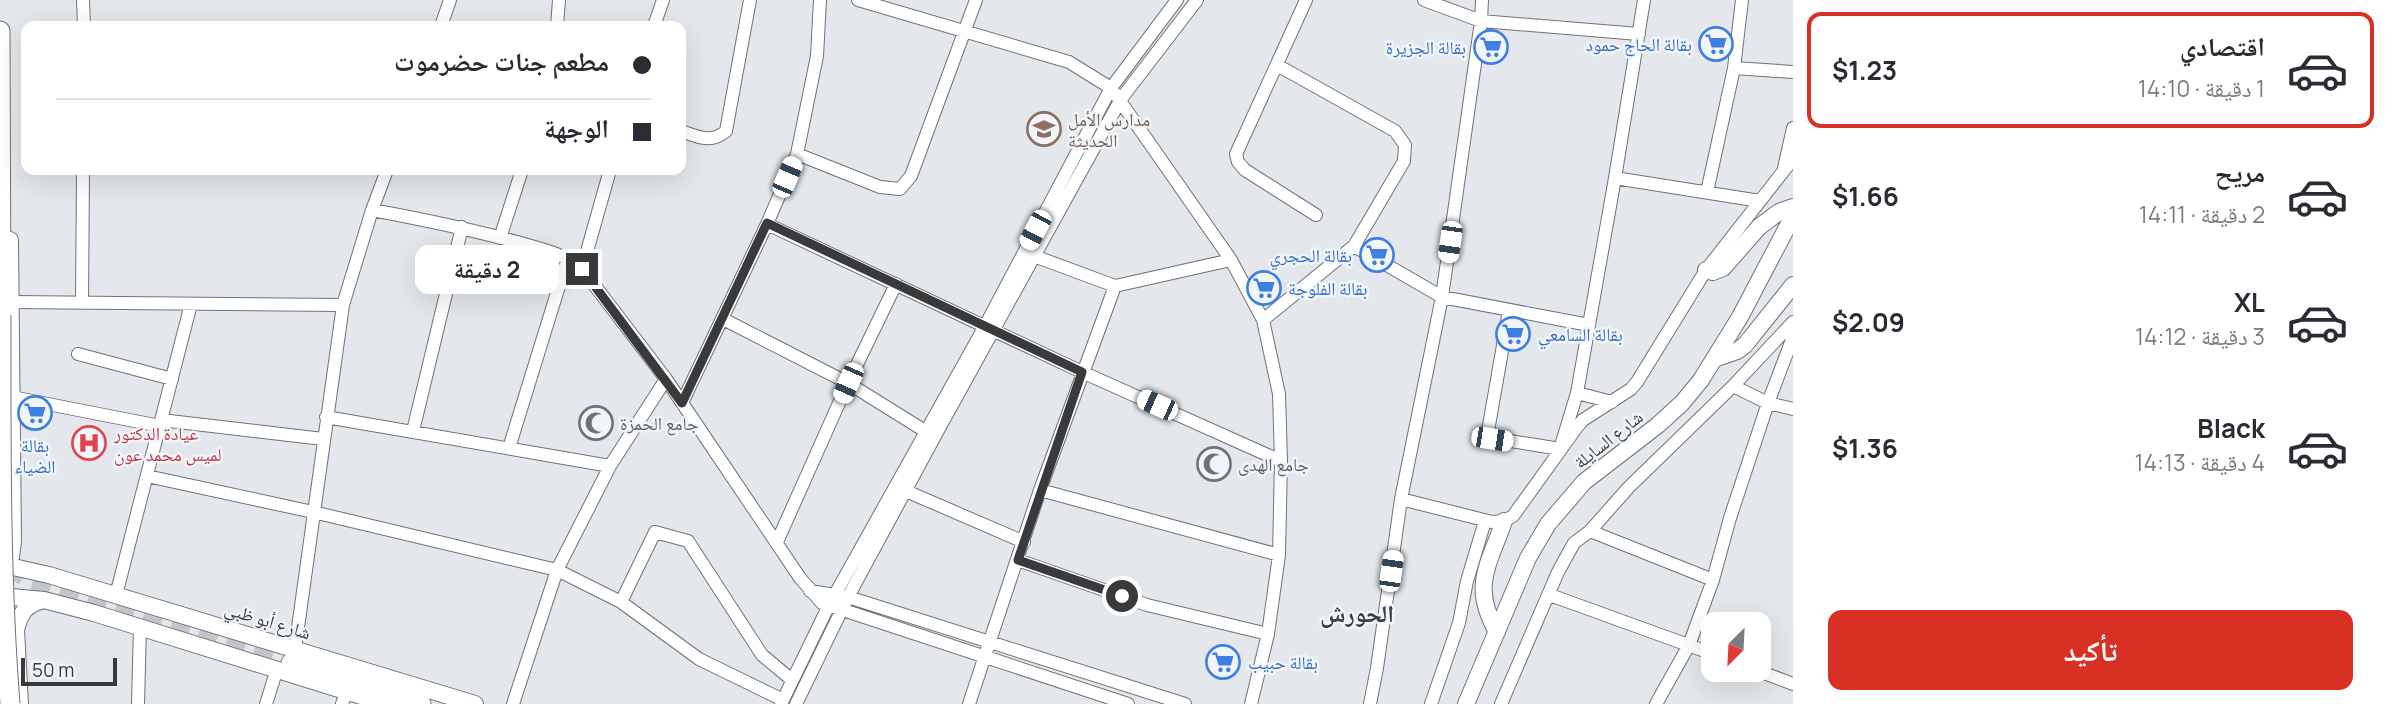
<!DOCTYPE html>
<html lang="ar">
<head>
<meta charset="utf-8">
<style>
  body { margin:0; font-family:Manrope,"Noto Naskh Arabic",sans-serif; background:#f2f2f3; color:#2b2b33; direction:rtl; height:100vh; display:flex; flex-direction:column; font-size:26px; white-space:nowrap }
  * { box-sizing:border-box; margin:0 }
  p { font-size:23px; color:#7c7c81 }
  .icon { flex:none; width:38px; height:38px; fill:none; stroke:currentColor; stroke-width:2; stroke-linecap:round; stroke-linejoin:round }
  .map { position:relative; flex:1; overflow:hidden; direction:ltr }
  .sheet { display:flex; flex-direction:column; background:#fff; width:595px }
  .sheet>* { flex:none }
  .banner { position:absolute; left:21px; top:21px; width:665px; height:154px; border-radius:14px; box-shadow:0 7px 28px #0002; direction:rtl; display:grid; align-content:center; height:154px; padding:0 35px; background:#fff }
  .needle { width:46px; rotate:204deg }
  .buttons { position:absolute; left:1701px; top:612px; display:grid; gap:14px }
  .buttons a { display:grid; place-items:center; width:70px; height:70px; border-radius:14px; background:#fff; box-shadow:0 7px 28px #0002; font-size:35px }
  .scale { position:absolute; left:21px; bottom:18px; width:96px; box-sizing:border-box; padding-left:7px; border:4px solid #393a3c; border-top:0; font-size:19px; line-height:24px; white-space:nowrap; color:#393a3c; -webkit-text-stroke:5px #f1f5fa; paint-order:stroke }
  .end { position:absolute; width:32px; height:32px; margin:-16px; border:9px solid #393a3c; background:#fff; box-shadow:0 0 0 4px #fff }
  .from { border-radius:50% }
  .bubble { position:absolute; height:49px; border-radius:14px; background:#fff; box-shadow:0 7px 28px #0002; font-size:23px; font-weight:700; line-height:49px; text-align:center; direction:rtl }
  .car { position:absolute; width:21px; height:42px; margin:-21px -10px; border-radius:9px; box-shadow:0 0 5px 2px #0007; background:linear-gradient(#fff 24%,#345 0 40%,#fff 0 76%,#345 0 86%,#fff 0) }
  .banner b { display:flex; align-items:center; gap:24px; height:66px; font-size:26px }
  .banner b+b { border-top:2px solid #e1e1e2 }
  .banner i { width:18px; height:18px; background:#2b2b33 }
  ul { padding:12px 0 0; list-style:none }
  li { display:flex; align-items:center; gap:21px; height:116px; margin:0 14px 10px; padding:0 21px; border:4px solid transparent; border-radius:14px }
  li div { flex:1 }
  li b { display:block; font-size:26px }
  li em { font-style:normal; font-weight:700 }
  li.current { border-color:#d93025 }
  li>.icon { width:63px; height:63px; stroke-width:1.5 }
  .action { display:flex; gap:14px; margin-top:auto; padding:14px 35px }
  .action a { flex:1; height:80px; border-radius:14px; background:#d93025; color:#fff; font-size:28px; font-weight:700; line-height:80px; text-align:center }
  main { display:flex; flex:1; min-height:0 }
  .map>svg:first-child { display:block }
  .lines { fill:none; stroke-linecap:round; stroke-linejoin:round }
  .primary-tunnel { stroke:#c2c5ca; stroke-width:19; stroke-dasharray:19 10; stroke-linecap:butt }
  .minor-casing { stroke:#6f7277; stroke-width:14 }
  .secondary-casing { stroke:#6f7277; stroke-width:18 }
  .primary-casing { stroke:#6f7277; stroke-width:21 }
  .minor { stroke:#fff; stroke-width:12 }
  .secondary { stroke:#fff; stroke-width:16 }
  .primary { stroke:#fff; stroke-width:19 }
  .primary-bridge-casing { stroke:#6f7277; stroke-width:21; stroke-linecap:butt }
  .primary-bridge { stroke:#fff; stroke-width:19 }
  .route { stroke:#393a3c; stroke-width:9 }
  .labels { text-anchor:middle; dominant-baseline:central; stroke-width:5; stroke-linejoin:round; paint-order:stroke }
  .shop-label { font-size:18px; fill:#366cbe; stroke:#f1f5fa; text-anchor:end }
  .education-label { font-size:18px; fill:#785e54; stroke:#f1f5fa; text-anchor:start }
  .worship-label { font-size:18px; fill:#5b616d; stroke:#f1f5fa; text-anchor:start }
  .health-label { font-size:18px; fill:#be3a42; stroke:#f1f5fa; text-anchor:start }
  .street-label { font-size:18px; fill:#393a3c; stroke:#f1f5fa }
  .district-label { font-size:24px; font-weight:bold; fill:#3c3f43; stroke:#f1f5fa }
</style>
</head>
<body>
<main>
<section class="sheet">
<ul>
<li class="current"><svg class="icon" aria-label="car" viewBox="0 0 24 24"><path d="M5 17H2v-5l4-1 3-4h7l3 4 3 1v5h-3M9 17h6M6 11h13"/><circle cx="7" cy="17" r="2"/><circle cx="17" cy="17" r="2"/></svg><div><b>اقتصادي</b><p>1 دقيقة · 14:10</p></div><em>$1.23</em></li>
<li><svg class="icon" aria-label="car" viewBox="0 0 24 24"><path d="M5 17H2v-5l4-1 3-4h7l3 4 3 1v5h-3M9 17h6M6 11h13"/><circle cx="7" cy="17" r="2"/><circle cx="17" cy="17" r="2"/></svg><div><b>مريح</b><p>2 دقيقة · 14:11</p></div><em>$1.66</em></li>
<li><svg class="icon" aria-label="car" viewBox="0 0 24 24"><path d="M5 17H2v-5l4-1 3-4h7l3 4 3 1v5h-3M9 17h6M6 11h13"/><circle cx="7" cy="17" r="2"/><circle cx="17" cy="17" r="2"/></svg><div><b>XL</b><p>3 دقيقة · 14:12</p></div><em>$2.09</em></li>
<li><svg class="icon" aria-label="car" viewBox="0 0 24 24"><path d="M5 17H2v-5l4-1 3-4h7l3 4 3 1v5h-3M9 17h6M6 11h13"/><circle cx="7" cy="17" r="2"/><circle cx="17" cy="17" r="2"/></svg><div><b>Black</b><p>4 دقيقة · 14:13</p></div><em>$1.36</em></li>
</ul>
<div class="action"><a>تأكيد</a></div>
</section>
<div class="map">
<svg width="1793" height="704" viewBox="0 0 1793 704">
  <rect width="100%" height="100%" fill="#e4e8ed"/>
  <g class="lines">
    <path class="primary-tunnel" d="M8,566L27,578L291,663"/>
    <g class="minor-casing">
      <path id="minor" d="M83,0L84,26
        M858,0L1069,62L1111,88L1231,260L1263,320L1279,394L1281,461L1279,555L1268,634L1251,704
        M1306,0L1236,154L1238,162L1245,170L1316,215
        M1424,0L1481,21L1639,34
        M441,26L450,0
        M557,26L559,0
        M654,26L663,0
        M1734,68L1793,72
        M681,131C698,137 711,144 726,131L750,0
        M797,154L880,187L900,189L911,176L976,0
        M1784,168L1793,128
        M1615,178L1760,201
        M1707,192L1734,68L1742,0
        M372,210C421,219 469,229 517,242C541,249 563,253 582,269L666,379L800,578L822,603L1128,704
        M767,224L1082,372L1281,461
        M500,238L522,170
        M1354,246L1442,297L1589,325
        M1034,256L1115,286L1231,260
        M582,269L610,170
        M11,302L343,305
        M82,302L83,170
        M1509,311L1488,431L1492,438L1560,449L1577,393L1615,178L1644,0
        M723,319L848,383L925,431
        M1263,320L1354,246L1404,161L1405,145L1395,131L1277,65
        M78,354L172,379
        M1733,386L1768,403L1793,409
        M1577,393L1612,402
        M12,397L160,426
        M682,403L767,224L797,154L817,56L820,0
        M326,417L610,466
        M161,420L323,439
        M413,431L462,227
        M509,448L568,257
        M147,476L313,512L557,570L621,602L699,659L783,700
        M1040,490L1279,555
        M906,491L1024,542
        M1401,499L1492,522L1504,521L1513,516L1577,427L1583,420L1631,389L1637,382L1706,270L1793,159
        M1590,531L1713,580
        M777,542L848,383L896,284
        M1018,560L1147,605L1268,634
        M810,591L848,597L1185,704
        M116,595L191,304
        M1550,595L1713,654
        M621,602L655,532L688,541L762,655L792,680
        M295,649L343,305L372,210L387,170
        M1756,670L1793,684
        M138,704L140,627
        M266,704L277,669
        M342,704L347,691
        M513,704L557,570L610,466L666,379
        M781,704L828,607L985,326L1111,88L1177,0
        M796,704L848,597L935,436L1121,99L1197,0
        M969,704L1040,490L1115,286
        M1370,704L1377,668L1401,499L1442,297L1481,21L1482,0
        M1431,704L1459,623L1467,581L1485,521
        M1501,704L1558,572L1574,543L1590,531L1629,487L1733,386L1793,322
        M1656,704L1689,645L1713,580L1730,518L1768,403L1793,337"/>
    </g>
    <g class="secondary-casing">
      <path id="secondary" d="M1706,270L1713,272L1723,268L1759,227L1779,212L1793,207
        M1717,358L1737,351L1745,345L1793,285
        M0,564L49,575L475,704
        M5,569L11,557L13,541L10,240
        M0,596L44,600L94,613L387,704
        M1497,632C1471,586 1488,567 1504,521
        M20,704L16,630C20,614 25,605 41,601
        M1466,704L1528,558L1548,524L1584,482L1658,425L1682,403L1701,380L1740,317L1793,216"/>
    </g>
    <g class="primary-casing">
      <path id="primary" d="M0,31L1,315
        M291,663L421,704"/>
    </g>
    <use href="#minor" class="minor"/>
    <use href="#secondary" class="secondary"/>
    <use href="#primary" class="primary"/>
    <g class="primary-bridge-casing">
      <path id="primary-bridge" d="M1,315C1,445 0,575 10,704"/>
    </g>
    <use href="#primary-bridge" class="primary-bridge"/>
  </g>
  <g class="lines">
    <path class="route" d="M582,269L682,403L767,223L1082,372L1018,560L1122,596"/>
  </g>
  <defs>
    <g id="supermarket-ring" transform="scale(1.75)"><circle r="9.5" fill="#f1f5fa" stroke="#3f7fe0" stroke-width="1.5"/><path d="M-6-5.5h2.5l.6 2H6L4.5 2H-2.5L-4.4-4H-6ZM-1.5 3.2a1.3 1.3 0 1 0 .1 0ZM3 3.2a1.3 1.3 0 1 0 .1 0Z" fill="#3f7fe0"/></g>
    <g id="school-ring" transform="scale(1.75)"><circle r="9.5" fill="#f1f5fa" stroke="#8d6e63" stroke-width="1.5"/><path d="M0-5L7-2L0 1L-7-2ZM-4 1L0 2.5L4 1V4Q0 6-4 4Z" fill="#8d6e63"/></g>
    <g id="mosque-ring" transform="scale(1.75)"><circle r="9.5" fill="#f1f5fa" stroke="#6b7280" stroke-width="1.5"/><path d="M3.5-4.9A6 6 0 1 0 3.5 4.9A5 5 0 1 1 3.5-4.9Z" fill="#6b7280"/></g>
    <g id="hospital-ring" transform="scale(1.75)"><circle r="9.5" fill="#f1f5fa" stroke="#e0444e" stroke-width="1.5"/><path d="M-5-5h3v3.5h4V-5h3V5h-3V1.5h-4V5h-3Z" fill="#e0444e"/></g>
  </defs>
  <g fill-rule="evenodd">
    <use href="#supermarket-ring" x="1716" y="44"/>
    <use href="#supermarket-ring" x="1491" y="47"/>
    <use href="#school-ring" x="1044" y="129"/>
    <use href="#supermarket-ring" x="1377" y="255"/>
    <use href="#supermarket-ring" x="1264" y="288"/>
    <use href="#supermarket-ring" x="1513" y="334"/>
    <use href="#supermarket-ring" x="35" y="413"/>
    <use href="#mosque-ring" x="596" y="423"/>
    <use href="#hospital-ring" x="89" y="443"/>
    <use href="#mosque-ring" x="1214" y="464"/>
    <use href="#supermarket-ring" x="1223" y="662"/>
  </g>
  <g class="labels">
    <g class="shop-label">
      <text x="1692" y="44">بقالة الحاج حمود</text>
      <text x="1466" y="47">بقالة الجزيرة</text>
      <text x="1352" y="255">بقالة الحجري</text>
      <text x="1288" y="288" text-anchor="start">بقالة الفلوجة</text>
      <text x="1538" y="334" text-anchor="start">بقالة السامعي</text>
      <text x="35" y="445" text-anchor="middle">بقالة<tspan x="35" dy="21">الضياء</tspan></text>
      <text x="1248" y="662" text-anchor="start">بقالة حبيب</text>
    </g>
    <g class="education-label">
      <text x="1068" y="119">مدارس الأمل<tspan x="1068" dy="21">الحديثة</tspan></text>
    </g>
    <g class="worship-label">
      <text x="620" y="423">جامع الحمزة</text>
      <text x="1238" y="464">جامع الهدى</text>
    </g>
    <g class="health-label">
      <text x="114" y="433">عيادة الدكتور<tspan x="114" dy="21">لميس محمد عون</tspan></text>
    </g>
    <g class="street-label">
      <text transform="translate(1608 439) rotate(-38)">شارع السايلة</text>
      <text transform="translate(268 620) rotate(17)">شارع أبو ظبي</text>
    </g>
    <g class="district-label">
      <text x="1357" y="612">الحورش</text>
    </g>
  </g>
</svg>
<div class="buttons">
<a><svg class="needle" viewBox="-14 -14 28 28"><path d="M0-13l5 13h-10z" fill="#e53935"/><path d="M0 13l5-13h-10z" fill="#7c7c81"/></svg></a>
</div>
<div class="scale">50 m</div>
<i class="end from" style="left:1122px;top:596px"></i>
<i class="end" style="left:582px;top:269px"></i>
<div class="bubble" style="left:415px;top:245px;width:144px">2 دقيقة</div>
<i class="car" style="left:787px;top:177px;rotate:23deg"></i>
<i class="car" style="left:1035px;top:230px;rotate:208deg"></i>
<i class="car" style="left:1450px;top:242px;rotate:188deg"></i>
<i class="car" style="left:848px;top:383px;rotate:204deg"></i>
<i class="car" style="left:1157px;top:405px;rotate:294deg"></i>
<i class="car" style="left:1492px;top:439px;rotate:99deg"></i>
<i class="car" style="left:1391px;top:571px;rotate:8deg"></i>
<div class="banner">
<b><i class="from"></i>مطعم جنات حضرموت</b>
<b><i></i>الوجهة</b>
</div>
</div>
</main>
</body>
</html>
